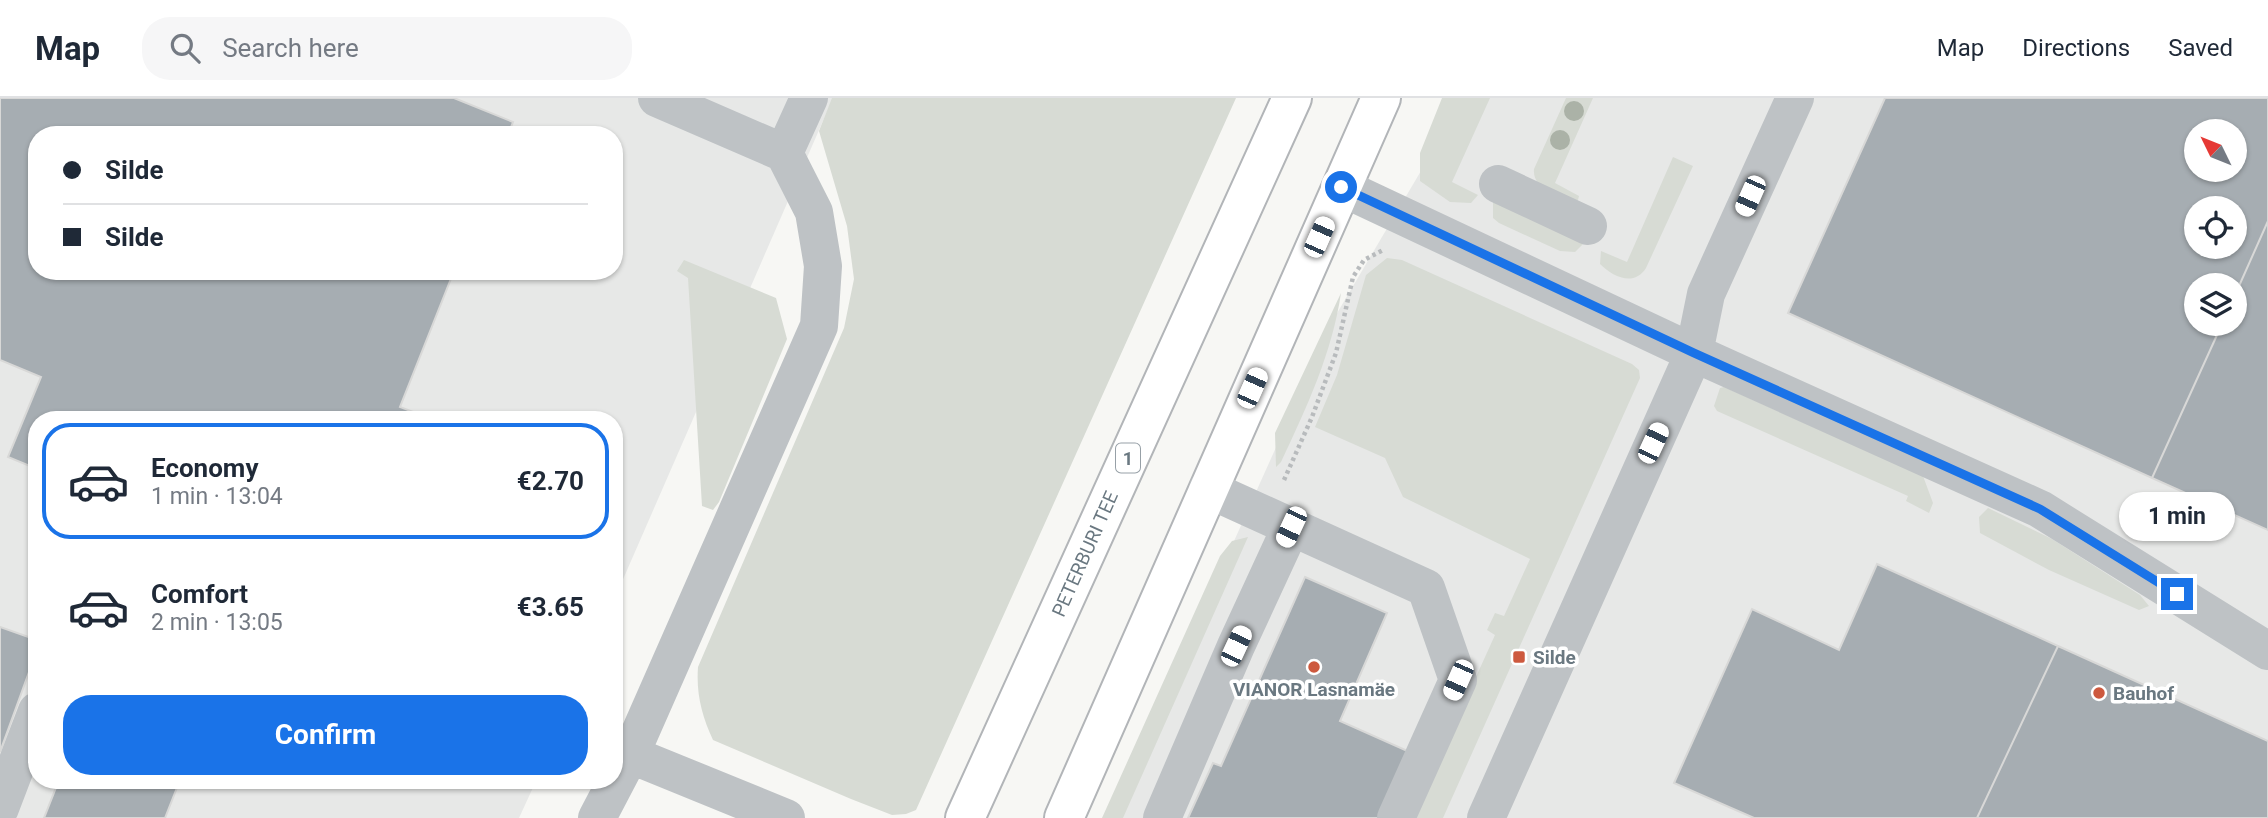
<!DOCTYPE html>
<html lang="en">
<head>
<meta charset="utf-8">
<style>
  body { margin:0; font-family:Roboto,sans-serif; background:#f6f6f7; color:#1f2937; height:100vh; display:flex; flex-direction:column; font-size:26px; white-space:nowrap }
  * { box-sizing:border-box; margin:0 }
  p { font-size:23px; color:#747a83 }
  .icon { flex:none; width:38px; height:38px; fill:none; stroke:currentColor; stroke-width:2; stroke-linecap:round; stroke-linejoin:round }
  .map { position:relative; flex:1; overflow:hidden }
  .side { position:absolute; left:28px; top:313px; width:595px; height:378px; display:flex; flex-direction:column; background:#fff; border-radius:28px; box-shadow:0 2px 5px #0004 }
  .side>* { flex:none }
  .guide { position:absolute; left:28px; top:28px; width:595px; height:154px; border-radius:28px; box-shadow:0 2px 5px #0004; display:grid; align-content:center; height:154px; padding:0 35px; background:#fff }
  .needle { width:46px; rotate:313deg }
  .tools { position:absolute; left:2184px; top:21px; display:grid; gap:14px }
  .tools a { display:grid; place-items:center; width:63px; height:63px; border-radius:50%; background:#fff; box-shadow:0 2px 5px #0004; font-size:35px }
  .end { position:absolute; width:32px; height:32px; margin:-16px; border:9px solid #1a73e8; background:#fff; box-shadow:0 0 0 4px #fff }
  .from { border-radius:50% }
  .bubble { position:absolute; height:49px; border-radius:24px; background:#fff; box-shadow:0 2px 5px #0004; font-size:23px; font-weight:700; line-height:49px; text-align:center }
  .car { position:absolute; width:21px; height:42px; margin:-21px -10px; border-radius:9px; box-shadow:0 0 5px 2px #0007; background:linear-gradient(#fff 24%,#345 0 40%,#fff 0 76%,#345 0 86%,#fff 0) }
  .guide b { display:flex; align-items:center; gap:24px; height:66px; font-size:26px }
  .guide b+b { border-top:2px solid #e0e1e3 }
  .guide i { width:18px; height:18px; background:#1f2937 }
  ul { padding:12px 0 0; list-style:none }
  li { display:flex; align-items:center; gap:21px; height:116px; margin:0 14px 10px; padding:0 21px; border:4px solid transparent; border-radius:28px }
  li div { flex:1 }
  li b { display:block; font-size:26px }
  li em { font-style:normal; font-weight:700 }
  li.current { border-color:#1a73e8 }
  li>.icon { width:63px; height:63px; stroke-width:1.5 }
  .primary-button { display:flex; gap:14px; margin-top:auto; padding:14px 35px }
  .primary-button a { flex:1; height:80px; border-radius:28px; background:#1a73e8; color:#fff; font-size:28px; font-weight:700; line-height:80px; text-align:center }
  header { display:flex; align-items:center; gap:42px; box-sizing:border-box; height:98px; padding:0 35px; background:#fff; border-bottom:2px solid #e0e1e3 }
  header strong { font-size:33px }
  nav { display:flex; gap:38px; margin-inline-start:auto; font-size:24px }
  .search { width:490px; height:63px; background:#f6f6f7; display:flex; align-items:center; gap:18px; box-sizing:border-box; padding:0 24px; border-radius:28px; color:#747a83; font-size:26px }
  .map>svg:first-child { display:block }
  .built { fill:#e7e8e7; fill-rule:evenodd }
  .green { fill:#d7dbd4 }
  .building { fill:#a6adb2; stroke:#d8d8d7; stroke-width:2; fill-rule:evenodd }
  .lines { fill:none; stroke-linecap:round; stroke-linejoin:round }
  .highway-casing { stroke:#b2b5b8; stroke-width:42 }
  .path { stroke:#b8bbbd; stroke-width:4.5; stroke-dasharray:3.5 3.5; stroke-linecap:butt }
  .minor { stroke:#bec2c5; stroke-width:38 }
  .highway { stroke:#fff; stroke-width:38 }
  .tree { fill:#abb2a7 }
  .route { stroke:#1a73e8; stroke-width:9 }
  .poi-dot { fill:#cd593e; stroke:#fff; stroke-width:2.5 }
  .labels { text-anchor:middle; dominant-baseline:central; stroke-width:7; stroke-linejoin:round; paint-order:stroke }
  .shield { fill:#fff; stroke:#97a0a7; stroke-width:2 }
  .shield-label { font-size:18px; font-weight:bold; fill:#6a7881 }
  .street-label { font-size:19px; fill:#6a7881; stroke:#fff }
  .poi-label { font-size:19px; font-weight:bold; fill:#6a7881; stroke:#fff; text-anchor:start }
</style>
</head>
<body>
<header>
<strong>Map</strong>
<div class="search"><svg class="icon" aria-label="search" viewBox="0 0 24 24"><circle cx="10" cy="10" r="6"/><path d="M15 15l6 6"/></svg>Search here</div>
<nav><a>Map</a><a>Directions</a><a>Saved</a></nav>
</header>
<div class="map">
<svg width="2268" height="720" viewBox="0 0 2268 720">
  <rect width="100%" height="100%" fill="#f7f7f4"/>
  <path class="built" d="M0,0H833L614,502V322H37V682L536,683L519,720H0ZM37,37H614V173H37Z
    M1464,0H2268V720H1110L1333,222ZM2196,33H2235V72H2196ZM2196,110H2235V149H2196ZM2196,187H2235V226H2196Z"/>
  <path class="green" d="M832,0H1236L916,712L906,716L892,717L851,701L713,642C702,618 696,596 698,569L844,230L854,181L847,128L819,33Z
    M1442,0H1490L1452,84L1478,97L1471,105L1450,104L1420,83V55Z
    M1566,0H1593L1555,85L1579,98L1578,102L1573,104C1558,96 1532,91 1534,71Z
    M1673,59L1693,68L1646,170C1634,189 1613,179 1600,166L1601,153L1627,164Z
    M1493,104L1584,145L1575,154L1560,153L1499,125L1493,120Z
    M1387,160L1402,162L1632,266L1639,272L1640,280L1443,720H1412L1495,537L1487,532L1495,515L1504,518L1530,461L1403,399L1385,360L1315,329L1337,277L1366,177Z
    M684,162L776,200L787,241L719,404L713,412L702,408L688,180L677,173Z
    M1341,195C1332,255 1307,309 1281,364L1276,369L1275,335Z
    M1724,289L1923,378L1933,405L1929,415L1906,403L1908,398L1717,313L1714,308L1720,290Z
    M1988,410L2052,441L2140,497L2149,508L2139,512L2049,472L1980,435L1979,419Z
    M1248,439L1123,720H1102L1220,458L1232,443Z"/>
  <path class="building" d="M0,0H454L513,24L508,37H37V173H454L400,309L416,315L413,322H37V371L8,359L41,279L0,262Z
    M1885,0H2268V123L2235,197V187H2196V226H2222L2152,380L1788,215ZM2196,33H2235V72H2196ZM2196,110H2235V149H2196Z
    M2268,123V432L2152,380L2222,226H2235V197Z
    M1877,466L2058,548L1977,720H1754L1674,685L1752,511L1839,552Z
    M1305,479L1387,515L1340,623L1412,655L1383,720H1188L1213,665L1221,668Z
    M0,529L37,542V552L0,654Z
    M2058,548L2268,643V720H1977Z
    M59,682H180L165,720H44Z"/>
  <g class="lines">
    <g class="highway-casing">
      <path id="highway" d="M965,720L1292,0
        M1064,720L1381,0"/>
    </g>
    <path class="path" d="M1284,382L1312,319L1336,255L1353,179L1364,162L1383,152"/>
    <path class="minor" d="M784,55L809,0
      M1498,86L1588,128
      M1341,89L1694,255L2040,411L2268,553
      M1208,391L1426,490L1458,582L1396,720
      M614,650L786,720
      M0,710L37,613
      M597,720L631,655L819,228L823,168L814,114L784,55L657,0
      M1162,720L1236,548L1291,429
      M1486,720L1694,255L1706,196L1795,0"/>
    <use href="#highway" class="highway"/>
  </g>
  <g class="tree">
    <circle cx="1574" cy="13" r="10"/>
    <circle cx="1560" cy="42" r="10"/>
  </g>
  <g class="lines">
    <path class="route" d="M1341,89L1694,255L2040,411L2177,496"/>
  </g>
  <g class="poi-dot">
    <rect x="1512" y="552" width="14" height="14" rx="3.5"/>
    <circle cx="1314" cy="569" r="7"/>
    <circle cx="2099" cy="595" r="7"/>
  </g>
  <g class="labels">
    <rect class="shield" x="1116" y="345.5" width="24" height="29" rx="5"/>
    <g class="shield-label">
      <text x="1128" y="360">1</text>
    </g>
    <g class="street-label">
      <text transform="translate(1085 456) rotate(-66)">PETERBURI TEE</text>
    </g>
    <g class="poi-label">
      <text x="1533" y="559">Silde</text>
      <text x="1314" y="591" text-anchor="middle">VIANOR Lasnamäe</text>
      <text x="2113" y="595">Bauhof</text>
    </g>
  </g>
</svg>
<div class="tools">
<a><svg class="needle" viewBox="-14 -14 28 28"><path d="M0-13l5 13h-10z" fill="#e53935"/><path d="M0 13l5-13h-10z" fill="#747a83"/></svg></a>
<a><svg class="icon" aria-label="locate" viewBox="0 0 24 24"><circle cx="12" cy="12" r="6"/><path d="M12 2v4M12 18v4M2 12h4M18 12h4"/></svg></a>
<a><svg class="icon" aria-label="layers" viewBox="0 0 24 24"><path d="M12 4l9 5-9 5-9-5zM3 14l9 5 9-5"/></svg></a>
</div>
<i class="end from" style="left:1341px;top:89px"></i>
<i class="end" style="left:2177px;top:496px"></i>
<div class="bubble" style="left:2119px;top:394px;width:116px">1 min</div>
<i class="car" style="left:1750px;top:98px;rotate:204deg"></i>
<i class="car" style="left:1319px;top:139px;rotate:24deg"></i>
<i class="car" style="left:1252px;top:290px;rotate:24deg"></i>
<i class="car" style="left:1653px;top:345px;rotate:25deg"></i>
<i class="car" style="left:1291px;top:429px;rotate:205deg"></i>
<i class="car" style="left:1236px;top:548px;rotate:25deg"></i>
<i class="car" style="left:1458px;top:582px;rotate:204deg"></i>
<div class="guide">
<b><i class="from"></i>Silde</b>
<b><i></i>Silde</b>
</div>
<section class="side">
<ul>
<li class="current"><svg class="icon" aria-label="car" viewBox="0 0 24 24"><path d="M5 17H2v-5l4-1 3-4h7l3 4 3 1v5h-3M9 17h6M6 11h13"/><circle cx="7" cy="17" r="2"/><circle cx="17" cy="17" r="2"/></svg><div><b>Economy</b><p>1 min · 13:04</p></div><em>€2.70</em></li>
<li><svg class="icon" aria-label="car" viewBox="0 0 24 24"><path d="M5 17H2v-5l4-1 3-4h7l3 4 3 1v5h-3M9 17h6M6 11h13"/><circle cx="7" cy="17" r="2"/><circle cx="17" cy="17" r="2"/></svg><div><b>Comfort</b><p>2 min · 13:05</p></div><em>€3.65</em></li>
</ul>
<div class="primary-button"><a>Confirm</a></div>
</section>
</div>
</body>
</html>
